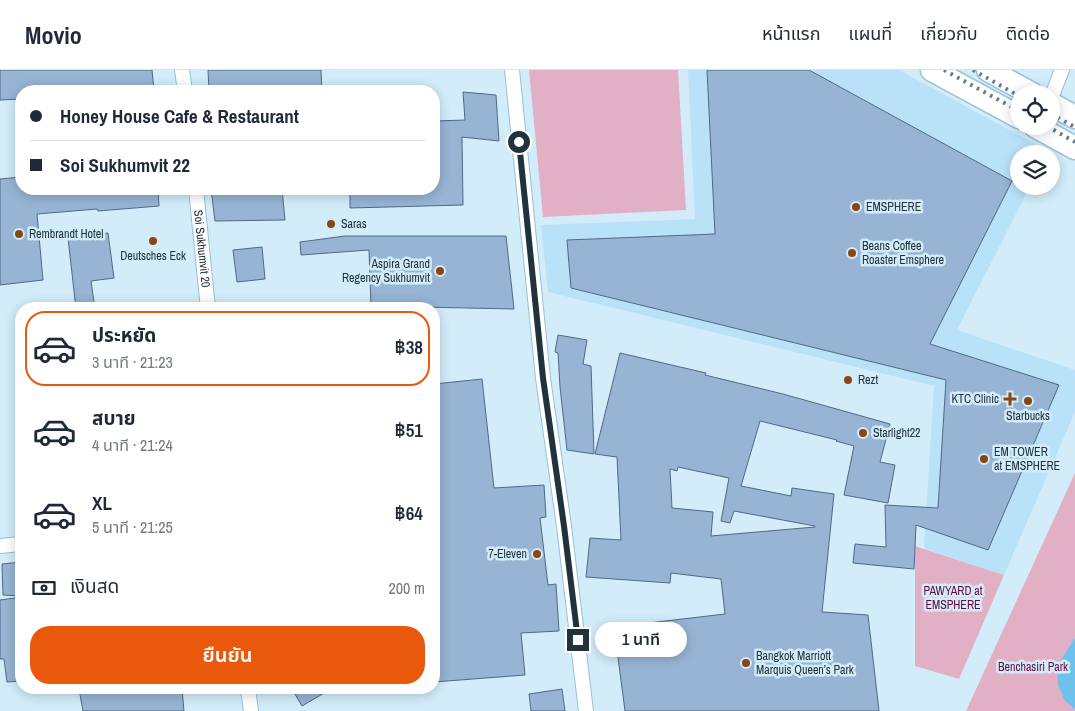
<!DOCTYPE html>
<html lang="th">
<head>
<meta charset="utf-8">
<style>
  body { margin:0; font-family:"Archivo Narrow","Noto Sans Thai",sans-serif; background:#f2f2f3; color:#1f2937; height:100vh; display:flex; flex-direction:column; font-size:19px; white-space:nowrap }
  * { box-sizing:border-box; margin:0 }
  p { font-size:16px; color:#747a83 }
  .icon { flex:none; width:28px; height:28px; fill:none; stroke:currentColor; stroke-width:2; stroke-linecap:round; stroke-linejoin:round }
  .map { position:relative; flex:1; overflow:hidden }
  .drawer { position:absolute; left:15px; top:232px; width:425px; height:392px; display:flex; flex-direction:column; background:#fff; border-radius:20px; box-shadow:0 2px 12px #0003 }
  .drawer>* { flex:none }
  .hud { position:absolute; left:15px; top:15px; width:425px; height:110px; border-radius:20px; box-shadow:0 2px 12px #0003; display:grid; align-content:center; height:110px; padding:0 15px; background:#fff }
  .fabs { position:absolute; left:1010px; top:15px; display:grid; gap:10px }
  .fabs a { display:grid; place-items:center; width:50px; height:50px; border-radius:50%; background:#fff; box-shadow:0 2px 12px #0003; font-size:25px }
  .end { position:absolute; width:22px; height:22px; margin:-11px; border:6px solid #20323b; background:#fff; box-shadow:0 0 0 2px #fff }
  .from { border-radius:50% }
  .bubble { position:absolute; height:35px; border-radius:18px; background:#fff; box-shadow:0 2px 12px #0003; font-size:16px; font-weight:600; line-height:35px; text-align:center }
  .hud b { display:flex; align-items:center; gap:18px; height:48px; font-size:19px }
  .hud b+b { border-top:1px solid #e0e1e3 }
  .hud i { width:12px; height:12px; background:#1f2937 }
  ul { padding:9px 0 0; list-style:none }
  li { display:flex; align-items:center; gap:15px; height:75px; margin:0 10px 8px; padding:0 5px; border:2px solid transparent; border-radius:20px }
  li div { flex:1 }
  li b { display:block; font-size:19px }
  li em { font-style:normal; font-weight:600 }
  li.on { border-color:#ea580c }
  li>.icon { width:45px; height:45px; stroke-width:1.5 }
  .pay { display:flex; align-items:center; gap:12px; height:55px; padding:0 15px; font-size:19px }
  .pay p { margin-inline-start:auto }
  .cta { display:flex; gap:10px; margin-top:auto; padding:10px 15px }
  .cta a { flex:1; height:58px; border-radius:20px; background:#ea580c; color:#fff; font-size:20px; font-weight:600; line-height:58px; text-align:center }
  header { display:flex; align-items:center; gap:30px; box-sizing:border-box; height:70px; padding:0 25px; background:#fff; border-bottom:1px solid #e0e1e3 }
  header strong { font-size:24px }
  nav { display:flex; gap:28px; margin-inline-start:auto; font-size:18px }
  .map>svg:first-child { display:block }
  .built { fill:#b9e2f8 }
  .green { fill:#e2b0c5 }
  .water { fill:#6dc2ed }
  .building { fill:#97b4d4; stroke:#4f6986; fill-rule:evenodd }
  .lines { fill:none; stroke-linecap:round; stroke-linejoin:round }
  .minor-casing { stroke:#96c1d8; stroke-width:16 }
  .primary-casing { stroke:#96c1d8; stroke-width:25 }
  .minor { stroke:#fff; stroke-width:14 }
  .primary { stroke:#fff; stroke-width:22 }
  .rail { stroke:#657a85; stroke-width:4; stroke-dasharray:2.5 5; stroke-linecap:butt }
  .route { stroke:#20323b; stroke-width:6 }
  .poi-dot { fill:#884615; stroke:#d2ecfa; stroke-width:2 }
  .labels { text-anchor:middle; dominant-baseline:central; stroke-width:5; stroke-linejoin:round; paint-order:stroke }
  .poi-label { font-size:12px; fill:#20323b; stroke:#d2ecfa; text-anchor:start }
  .street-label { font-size:12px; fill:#20323b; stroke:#d2ecfa }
  .park-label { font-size:12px; fill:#670a40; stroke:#d2ecfa }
</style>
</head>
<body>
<header>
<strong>Movio</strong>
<nav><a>หน้าแรก</a><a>แผนที่</a><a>เกี่ยวกับ</a><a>ติดต่อ</a></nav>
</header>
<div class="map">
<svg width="1075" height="641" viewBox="0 0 1075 641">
  <rect width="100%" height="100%" fill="#d2ecfa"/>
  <path class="built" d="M688,0H899L1048,81L1047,84H1019V116H1030L957,260L1075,300V342L1004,505L924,478L934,316L548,222L541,155L695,149Z"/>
  <path class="green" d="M529,0H678L686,140L543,147Z
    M1075,403V641H966L972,628Z
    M915,476L1004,505L959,609L915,596Z"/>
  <path class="water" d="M1075,568V639L1065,631L1058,615L1057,596Z"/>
  <path class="building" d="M0,0H152L154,21H21V29L0,30Z
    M208,0H321L322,21H209Z
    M707,0H809L1012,111L930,274L1059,315L988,480L916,455L914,499L853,493L855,474L886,477L885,435L938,438L946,310L571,218L567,170L715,164Z
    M463,22L496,25L499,71L462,67L463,135L350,138V119H434V51L465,50Z
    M21,107V119H158L159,136L98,141L97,139L37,144L43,210L0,215V109Z
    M211,119H282L285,150L215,151Z
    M108,163L114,208L91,211L95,239H76L68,168Z
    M345,166H506L514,239L371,236L369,180L301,185L300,172Z
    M262,177L265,209L237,212L233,180Z
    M558,265L587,270L583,294L591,296L594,384L567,380L560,317L558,283L555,282Z
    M620,283L706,303L705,305L783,324L890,354L880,392L895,395L888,433L844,425L854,376L836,371L837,370L760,351L741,416L791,426L792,418L834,424L822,542L868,545L879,641H625L614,557L725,544L721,509L671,503L670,513L586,507L590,468L621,470L617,387L595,384ZM678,397L729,408L721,451L730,453L734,441L815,456V457L711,466L713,442L672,438L670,399L677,401Z
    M482,309L494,418L544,415L546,447L540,448L548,515L556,514L559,561L521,563L525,605L434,612V314Z
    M21,492V526L3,525L2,494Z
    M15,528L21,566V611L7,612L4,589H0V530Z
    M79,619H102V621L129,619H182L184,641H83Z
    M292,619H331L302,636Z
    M562,619L565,641H531L529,624Z"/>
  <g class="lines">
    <g class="minor-casing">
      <g id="minor">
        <path d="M182,0L185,21"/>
        <path d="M512,0L543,308L564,456L586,641"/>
        <path d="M1051,28L1062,0"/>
        <path id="s1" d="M196,119L208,239"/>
        <path d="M0,476L21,474"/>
        <path d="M248,619L251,641"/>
      </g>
    </g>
    <g class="primary-casing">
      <path id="primary" d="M932,0L1019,47
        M988,0L1032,24
        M1051,34L1075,47
        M1035,56L1075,78"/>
    </g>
    <use href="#minor" class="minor"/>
    <use href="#primary" class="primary"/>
    <path class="rail" d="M944,0L1019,41
      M973,0L1019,26
      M1051,44L1075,57
      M1047,56L1075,72"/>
  </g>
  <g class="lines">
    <path class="route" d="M519,72L543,308L564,456L578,570"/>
  </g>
  <g class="poi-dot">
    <circle cx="856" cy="137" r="5"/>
    <circle cx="331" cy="154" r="5"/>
    <circle cx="19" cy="164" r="5"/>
    <circle cx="153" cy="171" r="5"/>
    <circle cx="852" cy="183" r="5"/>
    <circle cx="440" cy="201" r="5"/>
    <circle cx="848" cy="310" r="5"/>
    <path d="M1007.5 321.5h5v5h5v5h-5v5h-5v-5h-5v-5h5z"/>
    <circle cx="1028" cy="331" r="5"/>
    <circle cx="863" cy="363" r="5"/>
    <circle cx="984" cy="389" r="5"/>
    <circle cx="537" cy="484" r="5"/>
    <circle cx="746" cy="593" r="5"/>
  </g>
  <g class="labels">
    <g class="poi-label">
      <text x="866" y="137">EMSPHERE</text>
      <text x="341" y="154">Saras</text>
      <text x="29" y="164">Rembrandt Hotel</text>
      <text x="862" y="176">Beans Coffee<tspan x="862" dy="14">Roaster Emsphere</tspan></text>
      <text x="153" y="186" text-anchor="middle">Deutsches Eck</text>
      <text x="430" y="194" text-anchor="end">Aspira Grand<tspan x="430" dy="14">Regency Sukhumvit</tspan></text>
      <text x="858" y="310">Rezt</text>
      <text x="999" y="329" text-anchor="end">KTC Clinic</text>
      <text x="1028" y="346" text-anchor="middle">Starbucks</text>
      <text x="873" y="363">Starlight22</text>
      <text x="994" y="382">EM TOWER<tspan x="994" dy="14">at EMSPHERE</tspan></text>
      <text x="527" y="484" text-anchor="end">7-Eleven</text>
      <text x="756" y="586">Bangkok Marriott<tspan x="756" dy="14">Marquis Queen’s Park</tspan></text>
    </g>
    <g class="street-label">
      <text stroke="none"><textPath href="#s1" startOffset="60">Soi Sukhumvit 20</textPath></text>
    </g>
    <g class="park-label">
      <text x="953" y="521">PAWYARD at<tspan x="953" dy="14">EMSPHERE</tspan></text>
      <text x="1033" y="597">Benchasiri Park</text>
    </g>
  </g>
</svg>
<div class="fabs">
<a><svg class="icon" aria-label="locate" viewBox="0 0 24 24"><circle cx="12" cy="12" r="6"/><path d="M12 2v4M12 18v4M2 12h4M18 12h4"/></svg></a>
<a><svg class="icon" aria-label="layers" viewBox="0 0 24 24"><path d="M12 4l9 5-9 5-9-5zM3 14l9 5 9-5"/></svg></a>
</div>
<i class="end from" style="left:519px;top:72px"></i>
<i class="end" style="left:578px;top:570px"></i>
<div class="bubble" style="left:595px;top:552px;width:92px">1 นาที</div>
<div class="hud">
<b><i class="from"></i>Honey House Cafe &amp; Restaurant</b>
<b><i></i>Soi Sukhumvit 22</b>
</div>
<section class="drawer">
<ul>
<li class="on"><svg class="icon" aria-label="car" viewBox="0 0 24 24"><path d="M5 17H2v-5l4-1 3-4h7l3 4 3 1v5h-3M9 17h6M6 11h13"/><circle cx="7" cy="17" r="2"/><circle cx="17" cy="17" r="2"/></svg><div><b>ประหยัด</b><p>3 นาที · 21:23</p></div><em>฿38</em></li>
<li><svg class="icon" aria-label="car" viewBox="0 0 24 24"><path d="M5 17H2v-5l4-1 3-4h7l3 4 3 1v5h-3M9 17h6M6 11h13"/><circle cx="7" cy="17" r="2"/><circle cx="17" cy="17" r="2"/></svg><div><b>สบาย</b><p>4 นาที · 21:24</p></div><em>฿51</em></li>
<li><svg class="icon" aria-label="car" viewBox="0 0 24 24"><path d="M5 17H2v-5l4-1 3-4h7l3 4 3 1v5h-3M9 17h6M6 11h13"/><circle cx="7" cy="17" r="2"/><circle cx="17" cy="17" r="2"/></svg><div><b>XL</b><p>5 นาที · 21:25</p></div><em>฿64</em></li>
</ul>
<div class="pay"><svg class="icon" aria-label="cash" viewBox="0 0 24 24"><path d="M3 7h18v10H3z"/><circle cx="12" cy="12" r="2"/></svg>เงินสด<p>200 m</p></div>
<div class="cta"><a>ยืนยัน</a></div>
</section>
</div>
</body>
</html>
